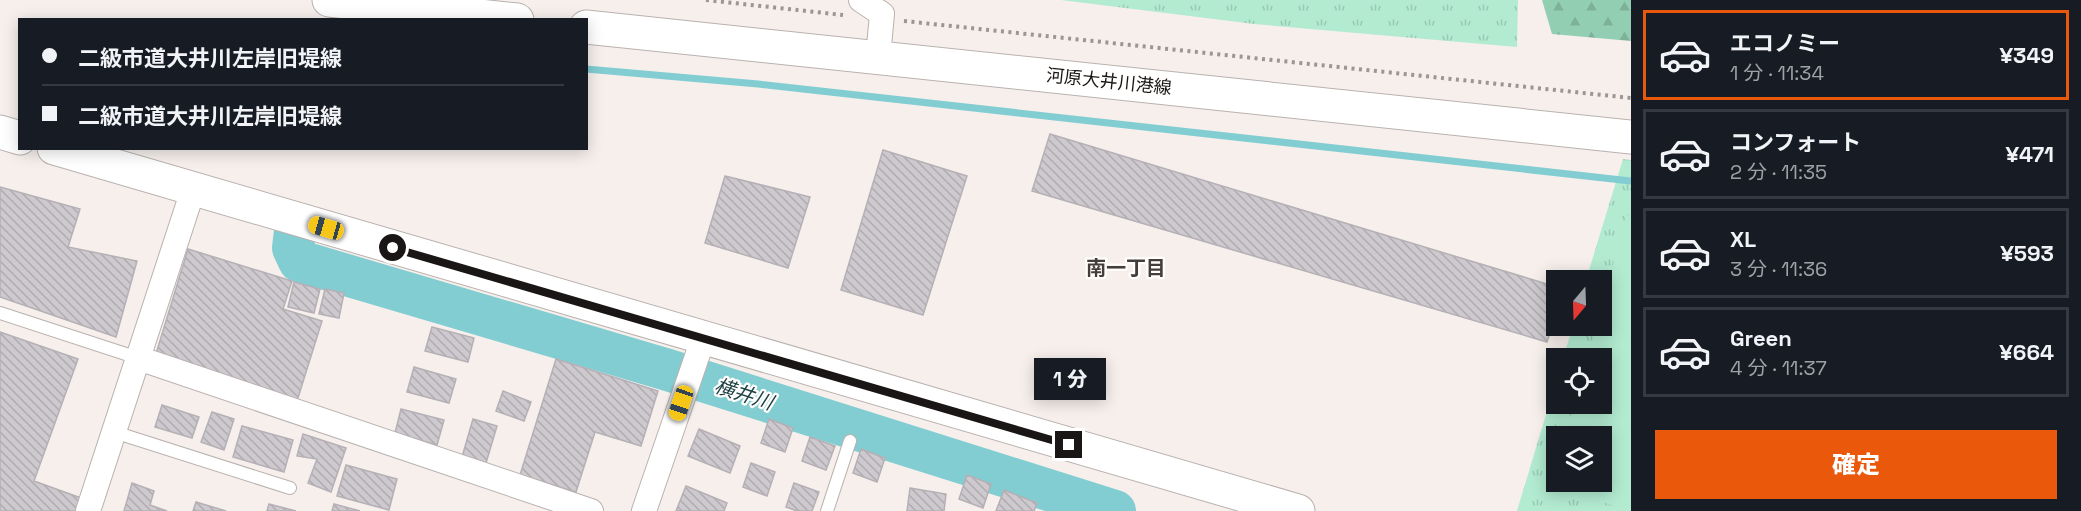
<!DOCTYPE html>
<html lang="ja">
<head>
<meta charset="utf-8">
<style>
  body { margin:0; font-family:"Space Grotesk","Noto Sans JP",sans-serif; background:#242831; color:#f1f3f6; height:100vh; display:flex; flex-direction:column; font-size:22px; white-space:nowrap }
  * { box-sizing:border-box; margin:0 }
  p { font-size:20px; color:#9ea1a6 }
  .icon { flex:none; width:33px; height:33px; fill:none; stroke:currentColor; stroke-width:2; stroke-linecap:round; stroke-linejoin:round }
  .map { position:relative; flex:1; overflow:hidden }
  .panel { display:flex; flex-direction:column; background:#171b24; width:450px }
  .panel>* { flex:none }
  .hud { position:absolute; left:18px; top:18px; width:570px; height:132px; border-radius:0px; box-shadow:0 3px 15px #0003; display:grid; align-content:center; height:132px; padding:0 24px; background:#171b24 }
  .needle { width:39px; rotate:199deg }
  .controls { position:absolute; left:1546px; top:270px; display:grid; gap:12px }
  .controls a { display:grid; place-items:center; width:66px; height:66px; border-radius:0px; background:#171b24; box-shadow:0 3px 15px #0003; font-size:30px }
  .end { position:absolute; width:27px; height:27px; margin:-14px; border:8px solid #191615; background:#fff; box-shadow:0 0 0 3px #fff }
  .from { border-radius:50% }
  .bubble { position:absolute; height:42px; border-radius:0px; background:#171b24; box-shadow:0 3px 15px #0003; font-size:20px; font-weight:800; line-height:42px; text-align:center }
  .car { position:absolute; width:18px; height:36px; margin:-18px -9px; border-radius:8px; box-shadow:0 0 4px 2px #0007; background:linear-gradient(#f5c518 24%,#345 0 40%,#f5c518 0 76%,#345 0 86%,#f5c518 0) }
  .hud b { display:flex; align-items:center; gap:21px; height:57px; font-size:22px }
  .hud b+b { border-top:2px solid #363941 }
  .hud i { width:15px; height:15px; background:#f1f3f6 }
  ul { padding:10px 0 0; list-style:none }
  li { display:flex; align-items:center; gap:18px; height:90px; margin:0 12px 9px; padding:0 12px; border:3px solid #363941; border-radius:0px }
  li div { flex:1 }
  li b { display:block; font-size:22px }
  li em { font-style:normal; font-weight:800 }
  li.on { border-color:#ea580c }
  li>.icon { width:54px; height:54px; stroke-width:1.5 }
  .cta { display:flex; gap:12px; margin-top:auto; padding:12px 24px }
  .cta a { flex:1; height:69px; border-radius:0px; background:#ea580c; color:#fff; font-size:24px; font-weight:800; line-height:69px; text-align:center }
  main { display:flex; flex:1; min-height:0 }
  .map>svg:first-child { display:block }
  .grass { fill:url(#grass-tufts); fill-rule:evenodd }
  .forest { fill:url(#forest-firs) }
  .pitch { fill:#b2ebd0 }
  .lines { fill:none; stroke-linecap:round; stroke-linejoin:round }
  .stream { stroke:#81cdd1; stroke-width:7 }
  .river { stroke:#81cdd1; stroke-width:42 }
  .building { fill:url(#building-back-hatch); stroke:#b4b0b5; stroke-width:1.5 }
  .lane-casing { stroke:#b9b2af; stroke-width:14 }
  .street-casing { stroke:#b9b2af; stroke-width:26 }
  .secondary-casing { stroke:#b9b2af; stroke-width:35 }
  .path { stroke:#9b9694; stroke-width:4; stroke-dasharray:3 4.5; stroke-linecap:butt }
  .lane { stroke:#fff; stroke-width:12 }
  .street { stroke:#fff; stroke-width:24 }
  .secondary { stroke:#fff; stroke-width:33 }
  .route { stroke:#191615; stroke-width:8 }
  .labels { text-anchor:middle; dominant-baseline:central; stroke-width:4.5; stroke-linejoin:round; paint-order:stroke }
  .street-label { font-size:18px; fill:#191615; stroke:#fffefd }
  .neighbourhood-label { font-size:20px; font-weight:bold; fill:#433d3b; stroke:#fffefd }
  .water-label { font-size:20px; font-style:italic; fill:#1a3f41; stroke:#fffefd }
</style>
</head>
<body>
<main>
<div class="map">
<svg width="1631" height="511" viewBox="0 0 1631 511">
  <defs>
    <pattern id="grass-tufts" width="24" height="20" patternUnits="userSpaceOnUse" patternTransform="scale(1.5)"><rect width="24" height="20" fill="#b2ebd0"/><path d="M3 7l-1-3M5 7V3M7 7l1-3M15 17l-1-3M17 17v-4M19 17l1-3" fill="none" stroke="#98c9b2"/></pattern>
    <pattern id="forest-firs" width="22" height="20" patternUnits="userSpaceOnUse" patternTransform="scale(1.5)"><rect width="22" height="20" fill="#92cfb2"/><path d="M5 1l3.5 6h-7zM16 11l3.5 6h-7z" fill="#7db198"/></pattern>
    <pattern id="building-back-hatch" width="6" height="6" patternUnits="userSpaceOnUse" patternTransform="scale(1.5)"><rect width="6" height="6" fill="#cdc9ce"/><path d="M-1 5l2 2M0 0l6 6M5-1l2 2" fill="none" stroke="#afacb0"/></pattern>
  </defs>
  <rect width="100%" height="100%" fill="#f6efec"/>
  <path class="grass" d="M1061,0H1518L1517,47L1254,24Z
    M1623,159L1631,160V511H1517L1557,378V404H1602V358H1563L1573,326H1602V280H1586ZM1557,436H1602V482H1557Z"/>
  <path class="forest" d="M1542,0H1631V41L1552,34Z"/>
  <path class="pitch" d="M1626,215L1631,216V510L1553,489L1557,473V482H1602V436H1567L1576,404H1602V358H1588L1597,326H1602V305Z"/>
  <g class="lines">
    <path class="stream" d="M586,69L758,84L1631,181"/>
    <path class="river" d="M295,231L293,248L299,261L668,370L1115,511"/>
  </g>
  <path class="building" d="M1050,134L1557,287V312L1547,342L1032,191Z
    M883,150L967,176L923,315L841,290Z
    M725,176L810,197L788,268L705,243Z
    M0,187L80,209L68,247L137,261L116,337L0,297Z
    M188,249L292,281L283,309L322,321L297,401L155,357Z
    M294,282L320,289L314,313L288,307Z
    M325,289L344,293L339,318L319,314Z
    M432,327L474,338L468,362L425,351Z
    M0,332L78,359L34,481L81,498L76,511H0Z
    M556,359L658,391L641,446L595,432L576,492L520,475Z
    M414,367L456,379L449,403L407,392Z
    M503,391L531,402L524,421L496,411Z
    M162,405L199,417L192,438L155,427Z
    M401,409L444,420L437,445L395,433Z
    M212,412L234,419L224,450L201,442Z
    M473,419L497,426L486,463L462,457Z
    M769,419L793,428L785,452L761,443Z
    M242,426L293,440L284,472L233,457Z
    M699,429L740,446L730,473L688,456Z
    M303,434L346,448L331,492L308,483L317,459L297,456Z
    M810,437L835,446L826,470L802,461Z
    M861,449L885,458L877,482L853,473Z
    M751,463L775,472L767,496L743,487Z
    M346,465L397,479L389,510L337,496Z
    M967,475L991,484L983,508L959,499Z
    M132,483L154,491L150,505L167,511H124Z
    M794,483L819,492L812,511H797L786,507Z
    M686,486L727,503L724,511H676Z
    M910,488L946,494L944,511H907Z
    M1004,490L1037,503L1034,511H996Z
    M196,502L226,511H193Z
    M269,504L296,511H267Z
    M334,504L360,511H332Z"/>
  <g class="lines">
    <g class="lane-casing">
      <path id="lane" d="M0,313L138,358
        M114,432L290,488
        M827,511L850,441"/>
    </g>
    <g class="street-casing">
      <path id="street" d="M861,0L882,14L878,57
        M138,358L591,511
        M88,511L193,190
        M644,511L703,339"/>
    </g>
    <g class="secondary-casing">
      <path id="secondary" d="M329,0L517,20
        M586,27L1631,137
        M0,132L20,138
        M54,148L1298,511"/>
    </g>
    <path class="path" d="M706,0L843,15
      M904,21L1631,98"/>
    <use href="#lane" class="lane"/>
    <use href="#street" class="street"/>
    <use href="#secondary" class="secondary"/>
  </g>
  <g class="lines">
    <path class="route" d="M393,248L1069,445"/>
  </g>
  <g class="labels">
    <g class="street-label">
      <text transform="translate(1109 81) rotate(6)">河原大井川港線</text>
    </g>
    <g class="neighbourhood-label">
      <text x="1126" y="268">南一丁目</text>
    </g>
    <g class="water-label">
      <text transform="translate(744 394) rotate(18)">横井川</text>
    </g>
  </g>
</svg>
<div class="controls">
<a><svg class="needle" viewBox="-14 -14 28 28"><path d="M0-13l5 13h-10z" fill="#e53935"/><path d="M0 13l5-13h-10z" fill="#9ea1a6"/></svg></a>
<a><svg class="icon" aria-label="locate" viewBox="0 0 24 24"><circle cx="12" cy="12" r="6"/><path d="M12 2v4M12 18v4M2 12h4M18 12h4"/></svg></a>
<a><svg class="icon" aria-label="layers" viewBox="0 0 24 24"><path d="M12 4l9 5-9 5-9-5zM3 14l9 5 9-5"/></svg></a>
</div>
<i class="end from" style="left:393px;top:248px"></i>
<i class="end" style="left:1069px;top:445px"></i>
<div class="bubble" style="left:1034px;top:358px;width:72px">1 分</div>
<i class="car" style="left:326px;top:228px;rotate:286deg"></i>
<i class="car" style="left:681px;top:403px;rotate:199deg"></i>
<div class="hud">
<b><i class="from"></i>二級市道大井川左岸旧堤線</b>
<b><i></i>二級市道大井川左岸旧堤線</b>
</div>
</div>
<section class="panel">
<ul>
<li class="on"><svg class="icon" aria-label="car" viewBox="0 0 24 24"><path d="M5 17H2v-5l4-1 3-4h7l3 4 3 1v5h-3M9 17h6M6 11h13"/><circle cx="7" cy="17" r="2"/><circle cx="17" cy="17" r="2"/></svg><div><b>エコノミー</b><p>1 分 · 11:34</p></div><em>¥349</em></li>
<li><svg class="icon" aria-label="car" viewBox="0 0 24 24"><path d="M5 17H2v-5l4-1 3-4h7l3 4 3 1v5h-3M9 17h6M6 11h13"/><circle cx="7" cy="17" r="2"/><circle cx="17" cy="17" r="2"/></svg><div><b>コンフォート</b><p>2 分 · 11:35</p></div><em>¥471</em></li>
<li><svg class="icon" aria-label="car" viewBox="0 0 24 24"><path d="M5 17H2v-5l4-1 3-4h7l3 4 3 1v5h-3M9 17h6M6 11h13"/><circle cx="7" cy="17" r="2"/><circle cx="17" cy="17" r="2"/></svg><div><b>XL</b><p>3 分 · 11:36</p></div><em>¥593</em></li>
<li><svg class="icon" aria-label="car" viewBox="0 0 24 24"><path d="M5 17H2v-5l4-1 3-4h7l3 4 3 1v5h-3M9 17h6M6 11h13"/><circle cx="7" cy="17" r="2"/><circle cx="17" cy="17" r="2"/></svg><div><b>Green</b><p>4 分 · 11:37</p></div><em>¥664</em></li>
</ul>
<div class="cta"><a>確定</a></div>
</section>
</main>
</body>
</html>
